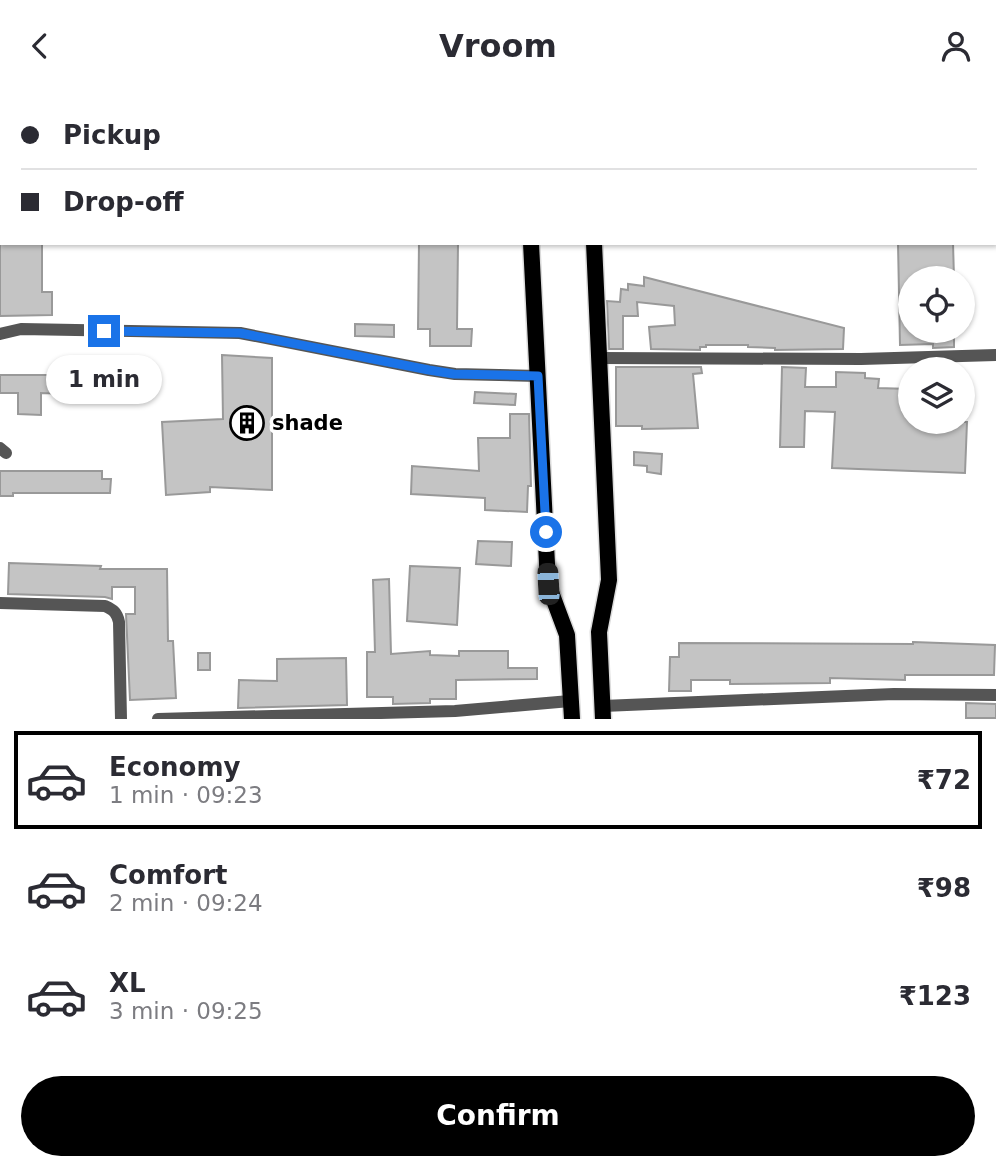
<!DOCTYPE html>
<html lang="en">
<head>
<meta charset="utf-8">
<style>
  body { margin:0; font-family:"DejaVu Sans",sans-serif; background:#f7f7f7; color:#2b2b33; height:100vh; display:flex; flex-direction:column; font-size:26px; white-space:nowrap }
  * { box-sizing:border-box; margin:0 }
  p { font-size:23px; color:#7c7c81 }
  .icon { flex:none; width:38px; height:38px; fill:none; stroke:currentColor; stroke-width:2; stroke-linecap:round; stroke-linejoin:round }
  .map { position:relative; height:628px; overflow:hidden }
  .side { display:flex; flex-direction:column; background:#fff; flex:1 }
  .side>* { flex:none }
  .banner { position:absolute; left:0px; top:0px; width:998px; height:154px; box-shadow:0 2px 5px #0004; display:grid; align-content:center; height:154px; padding:0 21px; background:#fff }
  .controls { position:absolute; left:898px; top:175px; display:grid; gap:14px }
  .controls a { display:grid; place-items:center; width:77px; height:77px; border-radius:50%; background:#fff; box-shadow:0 2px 5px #0004; font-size:35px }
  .end { position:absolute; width:32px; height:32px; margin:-16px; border:9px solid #1a73e8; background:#fff; box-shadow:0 0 0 4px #fff }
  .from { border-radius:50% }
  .bubble { position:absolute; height:49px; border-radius:24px; background:#fff; box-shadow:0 2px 5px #0004; font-size:23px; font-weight:800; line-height:49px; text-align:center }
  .car { position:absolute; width:21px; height:42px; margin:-21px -10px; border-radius:9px; box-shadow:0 0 5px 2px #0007; background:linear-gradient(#222 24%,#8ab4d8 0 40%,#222 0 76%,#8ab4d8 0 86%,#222 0) }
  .banner b { display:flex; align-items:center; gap:24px; height:66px; font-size:26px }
  .banner b+b { border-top:2px solid #e1e1e2 }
  .banner i { width:18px; height:18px; background:#2b2b33 }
  ul { padding:12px 0 0; list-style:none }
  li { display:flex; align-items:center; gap:21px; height:98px; margin:0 14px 10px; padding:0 7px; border:4px solid transparent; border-radius:0px }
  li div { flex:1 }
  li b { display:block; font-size:26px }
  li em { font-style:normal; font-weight:800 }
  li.selected { border-color:#000 }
  li>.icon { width:63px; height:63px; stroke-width:1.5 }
  .cta { display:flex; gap:14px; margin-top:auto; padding:14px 21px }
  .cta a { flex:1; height:80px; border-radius:42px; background:#000; color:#fff; font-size:28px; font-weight:800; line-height:80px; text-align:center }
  header { display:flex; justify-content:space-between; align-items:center; height:91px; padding:0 21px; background:#fff; font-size:32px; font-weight:800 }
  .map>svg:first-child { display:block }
  .building { fill:#c4c4c4; stroke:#999; stroke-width:2 }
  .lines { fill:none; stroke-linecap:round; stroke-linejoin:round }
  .major-casing { stroke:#dbdbdb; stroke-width:19 }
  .minor { stroke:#555; stroke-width:12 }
  .major { stroke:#000; stroke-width:16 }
  .route { stroke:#1a73e8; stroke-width:9 }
  .labels { text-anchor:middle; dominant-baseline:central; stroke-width:7; stroke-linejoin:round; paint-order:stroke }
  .poi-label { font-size:21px; font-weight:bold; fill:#000; stroke:#fff; text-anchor:start }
</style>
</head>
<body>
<header><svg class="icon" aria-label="back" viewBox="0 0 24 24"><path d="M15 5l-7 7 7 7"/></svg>Vroom<svg class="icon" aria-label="person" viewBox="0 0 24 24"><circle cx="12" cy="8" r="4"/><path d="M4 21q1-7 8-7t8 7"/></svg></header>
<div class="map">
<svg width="996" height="628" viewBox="0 0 996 628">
  <rect width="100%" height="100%" fill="#fff"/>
  <path class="building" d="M0,152H42V201H52V224L0,225Z
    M419,152H458L457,238H472L471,255H430V238H418Z
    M898,152H953L954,187H910V240H954V256L933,257V253L900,254Z
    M644,186L844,237L843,258L775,259V257L748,256V254H706V256H700V259L651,258L649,236L675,234L674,215L637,211L638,225H623V258H609L607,210L620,211L621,198L628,199V193L644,195Z
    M355,233L394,234V246L355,245Z
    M222,264L272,267V399L210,396V401L166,404L162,331L223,328Z
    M616,276H701L702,282L693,283L698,337L642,338V335H616Z
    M782,276L806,277L805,296H836V281L865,282V287L879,288L878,297L910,298V331H967L965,382L832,377L835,321L805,320L804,356H780Z
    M0,284H67L66,303L41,302V324L18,323V302H0Z
    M475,301L516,303L515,314L474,312Z
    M510,323H529L531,395H528L527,421L485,419V407L411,403L412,375L479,380L478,347H510Z
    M634,361L662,363L661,383L647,381V375L634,374Z
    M0,380H102V388H111L110,402H13V405H0Z
    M478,450L512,451L511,475L476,473Z
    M9,472L101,475L100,478H167L168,550H173L176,607L130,609L126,523H135V496H112V508L105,506L8,503Z
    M410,475L460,477L457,534L407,530Z
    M389,488L391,563L430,560V564L459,565V560H508V577H537V588L456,589V608H430V612L393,613V606H367V561H375L373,489Z
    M913,551L995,554L994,584H905V589L830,587V592L730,593V589H691V600H669L670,566H679V552L913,553Z
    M198,562H210V579H198Z
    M346,567L347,614L238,617L239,589L277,590V568Z
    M966,612L996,613V627H966Z"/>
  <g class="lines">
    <g class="major-casing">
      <path id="major" d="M524,0V2
        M586,0V2
        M531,152L548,493L567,544L572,628
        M594,152L609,489L599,541L603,628"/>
    </g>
    <path class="minor" d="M869,0L881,2
      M0,243L21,238L240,242L429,279L455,283L538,285
      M600,267L861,268L996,264
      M0,357L6,362
      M0,512L105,515C114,519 117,522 119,531L121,628
      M603,615L894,603L996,604
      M158,628L455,620L570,610"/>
    <use href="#major" class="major"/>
  </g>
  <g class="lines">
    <path class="route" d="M104,240L240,242L429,279L454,283L538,285L546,441"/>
  </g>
  <defs>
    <g id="building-ring" transform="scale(1.75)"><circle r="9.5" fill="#fff" stroke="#000" stroke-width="1.5"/><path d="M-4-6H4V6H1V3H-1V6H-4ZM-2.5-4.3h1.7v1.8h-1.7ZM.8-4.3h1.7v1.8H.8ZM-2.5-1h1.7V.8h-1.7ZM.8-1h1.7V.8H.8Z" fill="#000"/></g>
  </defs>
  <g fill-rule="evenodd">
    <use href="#building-ring" x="247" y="332"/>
  </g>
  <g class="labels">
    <g class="poi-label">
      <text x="272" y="332">shade</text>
    </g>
  </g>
</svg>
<div class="controls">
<a><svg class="icon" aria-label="locate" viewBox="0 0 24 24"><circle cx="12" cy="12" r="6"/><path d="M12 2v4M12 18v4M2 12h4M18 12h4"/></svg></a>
<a><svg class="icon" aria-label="layers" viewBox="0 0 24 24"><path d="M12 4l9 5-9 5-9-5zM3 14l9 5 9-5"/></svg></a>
</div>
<i class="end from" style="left:546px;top:441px"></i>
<i class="end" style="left:104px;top:240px"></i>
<div class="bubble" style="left:46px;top:264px;width:116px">1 min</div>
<i class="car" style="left:548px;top:493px;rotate:357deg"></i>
<div class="banner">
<b><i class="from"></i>Pickup</b>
<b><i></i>Drop-off</b>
</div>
</div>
<section class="side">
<ul>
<li class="selected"><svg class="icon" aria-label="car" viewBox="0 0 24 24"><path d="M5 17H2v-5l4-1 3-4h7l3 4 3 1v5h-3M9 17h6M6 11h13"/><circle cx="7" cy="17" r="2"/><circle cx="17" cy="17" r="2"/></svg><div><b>Economy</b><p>1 min · 09:23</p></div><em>₹72</em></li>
<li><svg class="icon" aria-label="car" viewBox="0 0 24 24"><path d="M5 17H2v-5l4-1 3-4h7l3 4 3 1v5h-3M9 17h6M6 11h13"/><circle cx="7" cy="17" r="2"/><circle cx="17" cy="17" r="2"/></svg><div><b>Comfort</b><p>2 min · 09:24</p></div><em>₹98</em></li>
<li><svg class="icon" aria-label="car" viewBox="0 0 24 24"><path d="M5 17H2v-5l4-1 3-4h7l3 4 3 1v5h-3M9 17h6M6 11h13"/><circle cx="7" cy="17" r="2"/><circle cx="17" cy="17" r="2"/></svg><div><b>XL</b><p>3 min · 09:25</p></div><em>₹123</em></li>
</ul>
<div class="cta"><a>Confirm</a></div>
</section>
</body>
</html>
